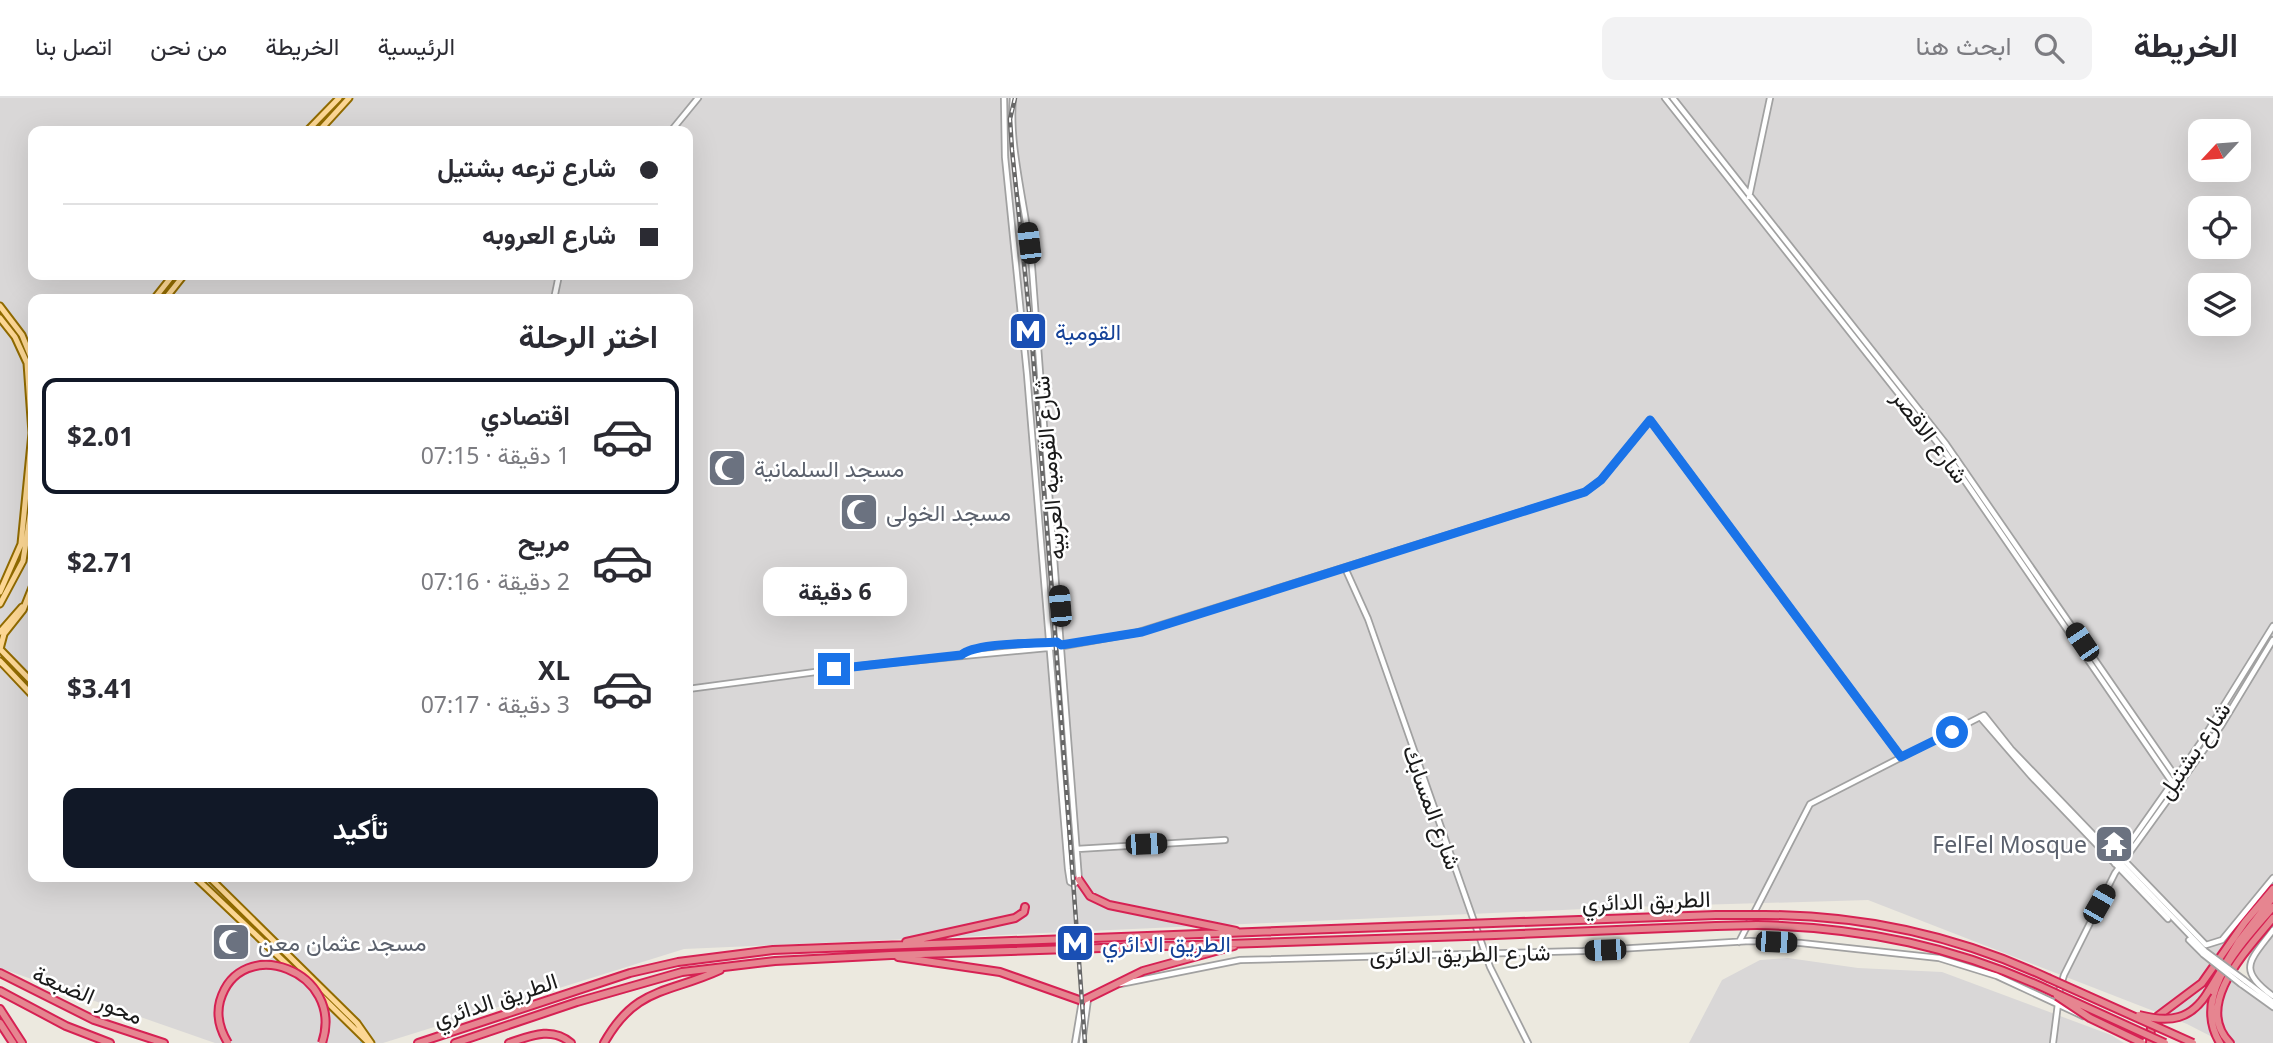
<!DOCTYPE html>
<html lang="ar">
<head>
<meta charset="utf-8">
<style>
  body { margin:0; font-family:"Noto Sans",Vazirmatn,sans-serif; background:#f2f2f3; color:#2b2b33; direction:rtl; height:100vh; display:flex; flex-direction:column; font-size:26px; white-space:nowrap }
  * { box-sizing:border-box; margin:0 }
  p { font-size:23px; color:#7c7c81 }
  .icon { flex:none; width:38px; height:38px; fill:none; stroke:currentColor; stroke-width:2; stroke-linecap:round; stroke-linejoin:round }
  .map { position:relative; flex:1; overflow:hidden; direction:ltr }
  .sheet { position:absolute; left:28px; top:196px; width:665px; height:588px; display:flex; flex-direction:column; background:#fff; border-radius:14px; box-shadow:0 7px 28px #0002; direction:rtl }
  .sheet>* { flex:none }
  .banner { position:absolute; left:28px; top:28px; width:665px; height:154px; border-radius:14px; box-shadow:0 7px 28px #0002; direction:rtl; display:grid; align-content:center; height:154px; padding:0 35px; background:#fff }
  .needle { width:46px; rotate:244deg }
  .controls { position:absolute; left:2188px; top:21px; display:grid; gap:14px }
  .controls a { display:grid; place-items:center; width:63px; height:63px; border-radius:14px; background:#fff; box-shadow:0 7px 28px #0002; font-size:35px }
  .end { position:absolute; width:32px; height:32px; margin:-16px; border:9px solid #1a73e8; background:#fff; box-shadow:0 0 0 4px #fff }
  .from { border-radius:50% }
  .bubble { position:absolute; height:49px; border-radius:14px; background:#fff; box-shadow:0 7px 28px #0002; font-size:23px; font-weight:700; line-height:49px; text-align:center; direction:rtl }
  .car { position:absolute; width:21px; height:42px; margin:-21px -10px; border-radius:9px; box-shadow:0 0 5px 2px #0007; background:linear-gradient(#222 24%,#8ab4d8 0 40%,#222 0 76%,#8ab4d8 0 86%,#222 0) }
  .banner b { display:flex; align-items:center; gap:24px; height:66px; font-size:26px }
  .banner b+b { border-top:2px solid #e1e1e2 }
  .banner i { width:18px; height:18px; background:#2b2b33 }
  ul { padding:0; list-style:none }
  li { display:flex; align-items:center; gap:21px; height:116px; margin:0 14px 10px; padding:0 21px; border:4px solid transparent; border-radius:14px }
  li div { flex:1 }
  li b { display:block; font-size:26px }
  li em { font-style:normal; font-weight:700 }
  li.on { border-color:#111827 }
  li>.icon { width:63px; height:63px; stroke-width:1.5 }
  h2 { padding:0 35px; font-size:32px; line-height:84px }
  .primary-button { display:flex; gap:14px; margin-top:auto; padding:14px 35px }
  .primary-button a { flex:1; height:80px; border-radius:14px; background:#111827; color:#fff; font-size:28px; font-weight:700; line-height:80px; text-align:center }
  header { display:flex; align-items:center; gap:42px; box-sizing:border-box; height:98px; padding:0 35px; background:#fff; border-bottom:2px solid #e1e1e2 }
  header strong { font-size:33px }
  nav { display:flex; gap:38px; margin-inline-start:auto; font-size:24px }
  .search { width:490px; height:63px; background:#f2f2f3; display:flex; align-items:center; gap:18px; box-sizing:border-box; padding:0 24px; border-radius:14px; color:#7c7c81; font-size:26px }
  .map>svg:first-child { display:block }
  .residential { fill:#d9d7d7; fill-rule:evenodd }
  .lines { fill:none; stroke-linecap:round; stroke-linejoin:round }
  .stream { stroke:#9ec9db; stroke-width:2 }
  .minor-casing { stroke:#a1a1a1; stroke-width:8 }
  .major-casing { stroke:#916b00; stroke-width:9 }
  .highway-casing { stroke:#d62153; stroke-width:10 }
  .minor { stroke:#fff; stroke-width:4.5 }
  .major { stroke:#fcd794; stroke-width:5 }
  .highway { stroke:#e68590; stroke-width:6 }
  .rail-casing { stroke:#686868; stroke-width:4.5 }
  .rail { stroke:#fff; stroke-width:2; stroke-dasharray:5; stroke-linecap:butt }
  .minor-bridge-casing { stroke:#a1a1a1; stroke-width:8; stroke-linecap:butt }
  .highway-bridge-casing { stroke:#d62153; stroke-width:10; stroke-linecap:butt }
  .minor-bridge { stroke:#fff; stroke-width:4.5 }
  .highway-bridge { stroke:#e68590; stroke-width:6 }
  .route { stroke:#1a73e8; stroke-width:9 }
  .labels { text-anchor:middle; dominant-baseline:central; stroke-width:5; stroke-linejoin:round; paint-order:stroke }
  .transit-label { font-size:23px; fill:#164399; stroke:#fff; text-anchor:start }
  .street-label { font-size:23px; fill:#1a1a1a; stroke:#fff }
  .worship-label { font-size:23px; fill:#5b616d; stroke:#fff; text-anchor:start }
</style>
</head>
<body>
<header>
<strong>الخريطة</strong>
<div class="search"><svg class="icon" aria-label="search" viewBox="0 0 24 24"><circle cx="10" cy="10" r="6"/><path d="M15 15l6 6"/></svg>ابحث هنا</div>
<nav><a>الرئيسية</a><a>الخريطة</a><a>من نحن</a><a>اتصل بنا</a></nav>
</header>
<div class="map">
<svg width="2273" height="945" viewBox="0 0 2273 945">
  <rect width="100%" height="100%" fill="#ece9df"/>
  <path class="residential" d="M0,0H2273V895L2251,878L2246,867L2249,857L2231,877L2273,909V945H2224L2187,926L1868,802L1628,809L684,851L383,945H215L0,870ZM33,33H688V177H33ZM2200,33H2238V72H2200ZM2200,110H2238V149H2200ZM2200,187H2238V226H2200ZM33,201H688V779H33Z
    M1788,860L1858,870L1942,874L2111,937L2124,945H1689L1722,882L1760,862Z"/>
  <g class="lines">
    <path class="stream" d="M361,944V945"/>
    <g class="minor-casing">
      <path id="minor" d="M1004,0L1005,59L1027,276L1068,771L1070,784L1074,786L1079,782C1063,578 1047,373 1032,169C1028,117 1008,49 1013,0
        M1665,0L1947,357L2176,690
        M1673,0L1946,346L2180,685
        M671,33L698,0
        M1749,99L1770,0
        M554,201L559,177
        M1345,470L1368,521L1490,869L1528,945
        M961,557C971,548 1049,541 1061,546
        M688,591L868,567L1058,549L1135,535L1585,394L1601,382L1650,322L1901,659
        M1980,619L2031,678L2168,821
        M1077,751L1225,742
        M2124,762L2206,847L2222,842L2273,780
        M2115,766L2201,644L2273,528
        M2273,832C2250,863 2236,871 2273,898
        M2189,842L2203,856
        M1739,844L1810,706L1984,617L2011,651L2205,853
        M2244,882L2273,904
        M1120,886L1240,862L1583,853L1750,843L1801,845L1939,860L1997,878L2083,918
        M2241,886L2273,909
        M1075,945L1082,903
        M1082,945L1088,901
        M2053,945L2060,890L2064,877L2115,775L2221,628L2273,542"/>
    </g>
    <g class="major-casing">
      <path id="major" d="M307,33L339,0
        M319,33L349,0
        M154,201L173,177
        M165,201L184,177
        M0,208L22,237L33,264
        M0,220L15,239L27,265L32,335L21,446L0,494
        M0,506L23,463L33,399
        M0,534L22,509
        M0,551L4,536L23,512L33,487
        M0,551L33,585
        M0,563L33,598
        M195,779L294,873
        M209,779L357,925L371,945
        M319,896L369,945"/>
    </g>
    <g class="highway-casing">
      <path id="highway" d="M1079,782L1090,798L1109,807L1236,833
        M1758,817C1861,816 1955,837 2048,880
        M1493,825L1716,817
        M1757,827C1863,829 1957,849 2053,894
        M1495,837L1716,828
        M906,844L1015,820L1024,814L1025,809
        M898,859L1000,874L1082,903L1143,873L1234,848
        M0,875L94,922L164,945
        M0,893L66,928L110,945
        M2208,894L2239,843L2273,799
        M0,911L22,945
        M0,925L13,945
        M418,945L630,875L678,864L773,852L1466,826
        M455,945L577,904L682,874L775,863L891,857L1466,838
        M509,945C530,938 552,928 571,945
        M604,945C636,888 668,896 720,872
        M2150,945L2151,929L2158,918L2202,885L2245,824L2273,791
        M2220,945C2190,896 2243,845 2273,809
        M2230,945C2192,907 2248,851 2273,820"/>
    </g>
    <use href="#minor" class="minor"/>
    <use href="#major" class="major"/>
    <use href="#highway" class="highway"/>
    <g class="rail-casing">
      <path id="rail" d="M1015,0L1010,21L1012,52L1031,232L1051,483L1085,945"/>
    </g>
    <use href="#rail" class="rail"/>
    <g class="minor-bridge-casing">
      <path id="minor-bridge" d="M2205,853L2244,882
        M2203,856L2241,886"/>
    </g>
    <g class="highway-bridge-casing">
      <path id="highway-bridge" d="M1716,817H1758
        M1466,826L1493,825
        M1716,828L1757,827
        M1466,838L1495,837
        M2048,880L2193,945
        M2053,894L2165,945
        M2057,898L2090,920L2142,945
        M2139,917C2170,925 2191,922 2208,894
        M228,945C220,932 216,918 220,903C240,834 346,873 322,945"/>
    </g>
    <use href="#minor-bridge" class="minor-bridge"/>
    <use href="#highway-bridge" class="highway-bridge"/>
  </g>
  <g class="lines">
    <path class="route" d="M834,571L961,557C976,544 1036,546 1057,544L1061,547L1142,534L1585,394L1601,382L1650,322L1901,659L1952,634"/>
  </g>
  <defs>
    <g id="metro-square" transform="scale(2.0125)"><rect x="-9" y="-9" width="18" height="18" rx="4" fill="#1a4fb4" stroke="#fff"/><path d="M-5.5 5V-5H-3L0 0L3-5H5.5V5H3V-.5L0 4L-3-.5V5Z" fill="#fff"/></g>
    <g id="mosque-square" transform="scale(2.0125)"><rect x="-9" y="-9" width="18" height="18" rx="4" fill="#6b7280" stroke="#fff"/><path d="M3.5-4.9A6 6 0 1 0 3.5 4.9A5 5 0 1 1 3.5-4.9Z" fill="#fff"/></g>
    <g id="temple-square" transform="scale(2.0125)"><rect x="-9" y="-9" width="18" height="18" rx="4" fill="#6b7280" stroke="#fff"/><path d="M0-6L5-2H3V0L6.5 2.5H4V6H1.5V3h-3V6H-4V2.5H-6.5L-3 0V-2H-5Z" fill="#fff"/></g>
  </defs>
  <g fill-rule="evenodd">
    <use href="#metro-square" x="1028" y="233"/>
    <use href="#mosque-square" x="727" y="370"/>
    <use href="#mosque-square" x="859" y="414"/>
    <use href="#temple-square" x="2114" y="746"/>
    <use href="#mosque-square" x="231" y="844"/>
    <use href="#metro-square" x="1075" y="845"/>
  </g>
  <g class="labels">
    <g class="transit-label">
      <text x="1055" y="233">القومية</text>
      <text x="1102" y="845">الطريق الدائري</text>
    </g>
    <g class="street-label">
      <text transform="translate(1931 338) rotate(53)">شارع الاقصر</text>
      <text transform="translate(1048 370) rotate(-95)">شارع القوميه العربيه</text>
      <text transform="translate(2193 652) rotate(-56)">شارع بشتيل</text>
      <text transform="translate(1433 709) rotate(70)">شارع المسابك</text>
      <text transform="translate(1646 802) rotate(-2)">الطريق الدائري</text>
      <text transform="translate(1460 855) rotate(-1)">شارع الطريق الدائرى</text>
      <text transform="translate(88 896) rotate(23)">محور الضبعة</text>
      <text transform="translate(495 901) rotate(-18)">الطريق الدائري</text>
    </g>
    <g class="worship-label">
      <text x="754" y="370">مسجد السلمانية</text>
      <text x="886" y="414">مسجد الخولى</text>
      <text x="2087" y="746" text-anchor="end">FelFel Mosque</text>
      <text x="258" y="844">مسجد عثمان معن</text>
    </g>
  </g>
</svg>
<div class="controls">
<a><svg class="needle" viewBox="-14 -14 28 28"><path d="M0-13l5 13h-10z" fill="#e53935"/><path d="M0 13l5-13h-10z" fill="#7c7c81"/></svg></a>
<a><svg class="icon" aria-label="locate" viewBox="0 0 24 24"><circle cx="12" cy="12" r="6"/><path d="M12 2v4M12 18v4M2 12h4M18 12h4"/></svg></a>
<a><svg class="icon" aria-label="layers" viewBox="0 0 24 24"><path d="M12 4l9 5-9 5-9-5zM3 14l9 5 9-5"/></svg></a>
</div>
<i class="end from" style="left:1952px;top:634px"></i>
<i class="end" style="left:834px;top:571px"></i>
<div class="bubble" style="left:763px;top:469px;width:144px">6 دقيقة</div>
<i class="car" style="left:1029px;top:145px;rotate:353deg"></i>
<i class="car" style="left:1060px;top:508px;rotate:355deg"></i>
<i class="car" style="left:2082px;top:544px;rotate:326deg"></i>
<i class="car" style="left:1146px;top:746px;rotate:88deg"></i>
<i class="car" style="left:2099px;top:806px;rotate:30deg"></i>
<i class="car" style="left:1776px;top:844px;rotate:92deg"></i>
<i class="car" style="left:1605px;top:852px;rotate:268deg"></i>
<div class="banner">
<b><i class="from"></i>شارع ترعه بشتيل</b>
<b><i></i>شارع العروبه</b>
</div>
<section class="sheet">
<h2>اختر الرحلة</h2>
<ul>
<li class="on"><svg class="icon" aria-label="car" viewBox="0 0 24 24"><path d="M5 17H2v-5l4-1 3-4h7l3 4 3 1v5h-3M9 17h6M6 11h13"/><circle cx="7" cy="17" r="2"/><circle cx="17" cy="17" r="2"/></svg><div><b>اقتصادي</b><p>1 دقيقة · 07:15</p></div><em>$2.01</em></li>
<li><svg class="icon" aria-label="car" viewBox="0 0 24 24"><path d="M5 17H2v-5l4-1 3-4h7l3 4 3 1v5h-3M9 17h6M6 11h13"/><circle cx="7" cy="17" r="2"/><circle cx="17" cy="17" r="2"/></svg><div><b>مريح</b><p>2 دقيقة · 07:16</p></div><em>$2.71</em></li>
<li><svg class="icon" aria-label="car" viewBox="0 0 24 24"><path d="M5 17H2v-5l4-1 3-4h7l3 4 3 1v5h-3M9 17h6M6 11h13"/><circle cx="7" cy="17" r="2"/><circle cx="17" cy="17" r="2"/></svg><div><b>XL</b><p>3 دقيقة · 07:17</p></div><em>$3.41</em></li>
</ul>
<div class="primary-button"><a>تأكيد</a></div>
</section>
</div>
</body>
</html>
